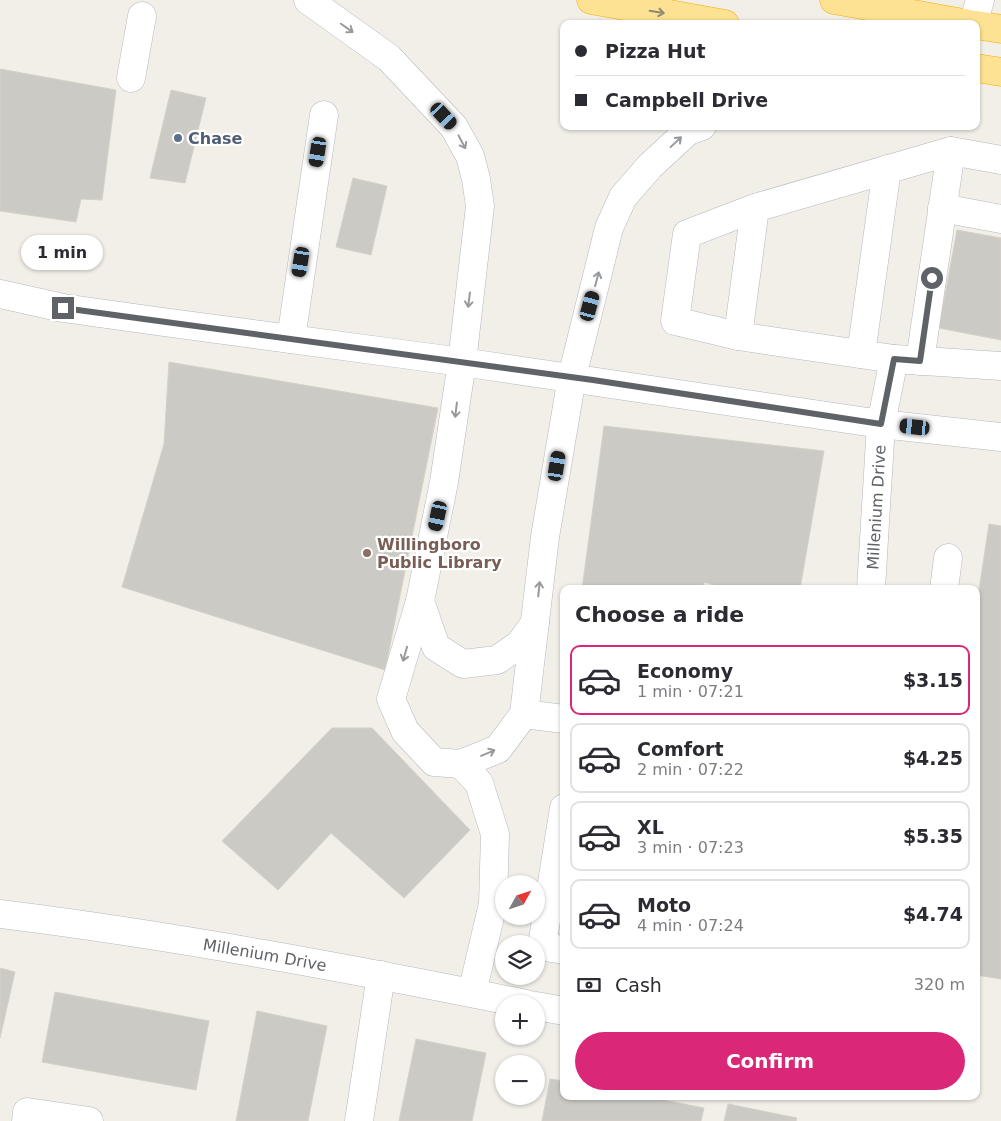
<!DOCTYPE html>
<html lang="en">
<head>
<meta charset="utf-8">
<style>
  body { margin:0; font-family:"DejaVu Sans",sans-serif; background:#f2f2f3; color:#2b2b33; height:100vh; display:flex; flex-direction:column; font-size:19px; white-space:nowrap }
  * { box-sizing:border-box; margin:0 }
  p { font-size:16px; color:#7c7c81 }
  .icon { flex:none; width:28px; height:28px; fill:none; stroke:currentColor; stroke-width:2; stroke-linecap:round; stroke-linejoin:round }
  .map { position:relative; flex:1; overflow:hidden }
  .details { position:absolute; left:560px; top:585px; width:420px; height:515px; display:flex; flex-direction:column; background:#fff; border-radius:10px; box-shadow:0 1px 4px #0004 }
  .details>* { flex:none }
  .hud { position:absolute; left:560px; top:20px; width:420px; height:110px; border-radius:10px; box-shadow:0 1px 4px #0004; display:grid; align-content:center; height:110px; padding:0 15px; background:#fff }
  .needle { width:32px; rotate:50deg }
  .fabs { position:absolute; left:495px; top:875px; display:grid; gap:10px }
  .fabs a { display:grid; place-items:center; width:50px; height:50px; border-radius:50%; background:#fff; box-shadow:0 1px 4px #0004; font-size:25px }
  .end { position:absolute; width:22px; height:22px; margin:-11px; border:6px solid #5f6368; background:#fff; box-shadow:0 0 0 2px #fff }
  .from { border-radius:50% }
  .bubble { position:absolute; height:35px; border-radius:18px; background:#fff; box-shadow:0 1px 4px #0004; font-size:16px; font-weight:800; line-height:35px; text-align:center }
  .car { position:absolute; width:15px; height:30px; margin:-15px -8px; border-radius:6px; box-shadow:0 0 4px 1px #0007; background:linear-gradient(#222 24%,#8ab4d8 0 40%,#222 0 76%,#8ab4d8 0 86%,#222 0) }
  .hud b { display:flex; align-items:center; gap:18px; height:48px; font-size:19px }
  .hud b+b { border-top:1px solid #e1e1e2 }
  .hud i { width:12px; height:12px; background:#2b2b33 }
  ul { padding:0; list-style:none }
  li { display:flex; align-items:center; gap:15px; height:70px; margin:0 10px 8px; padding:0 5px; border:2px solid #e1e1e2; border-radius:10px }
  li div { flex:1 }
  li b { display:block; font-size:19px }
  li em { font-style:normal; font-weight:800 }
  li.current { border-color:#db2777 }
  li>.icon { width:45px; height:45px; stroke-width:1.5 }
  h2 { padding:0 15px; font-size:22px; line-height:60px }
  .pay { display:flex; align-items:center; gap:12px; height:55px; padding:0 15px; font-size:19px }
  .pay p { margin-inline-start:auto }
  .button { display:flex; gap:10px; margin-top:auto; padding:10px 15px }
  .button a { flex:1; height:58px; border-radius:30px; background:#db2777; color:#fff; font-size:20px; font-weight:800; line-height:58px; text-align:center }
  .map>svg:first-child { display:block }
  .building { fill:#cccac5; stroke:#d6d1c6 }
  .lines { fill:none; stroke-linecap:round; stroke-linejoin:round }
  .minor-casing { stroke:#b5b8bc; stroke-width:29 }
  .highway-casing { stroke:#f9ab00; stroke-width:29 }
  .minor { stroke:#fff; stroke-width:28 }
  .highway { stroke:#fde293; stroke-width:28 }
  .oneway { stroke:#8e8975 }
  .oneway2 { stroke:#979a9d }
  .route { stroke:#5f6368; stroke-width:6 }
  .service-dot { fill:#5c6f8a; stroke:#fff; stroke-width:2 }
  .education-dot { fill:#8d6e63; stroke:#fff; stroke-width:2 }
  .labels { text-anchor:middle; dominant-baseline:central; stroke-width:4.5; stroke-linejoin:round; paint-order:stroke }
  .service-label { font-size:16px; font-weight:bold; fill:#4e5e75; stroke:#fff; text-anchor:start }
  .street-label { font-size:16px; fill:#5f6368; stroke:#fff }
  .education-label { font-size:16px; font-weight:bold; fill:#785e54; stroke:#fff; text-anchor:start }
</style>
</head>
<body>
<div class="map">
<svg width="1001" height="1121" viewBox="0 0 1001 1121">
  <rect width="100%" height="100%" fill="#f1efe8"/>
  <path class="building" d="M0,69L116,90L102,200L81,199L76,222L0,211Z
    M171,90L206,98L185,183L150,178Z
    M353,178L387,186L371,255L336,247Z
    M957,230L1001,238V340L939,328Z
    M169,362L438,408L385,670L122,587L164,444Z
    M604,426L824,451L800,589H727L704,582L703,589H582Z
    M989,524L1001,526V979L976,975V610Z
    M332,728H372L470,830L404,898L331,833L278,890L222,841Z
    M0,968L15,972L0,1038Z
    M55,992L209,1021L196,1090L42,1062Z
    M257,1011L327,1026L308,1121H236Z
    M416,1039L486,1053L472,1121H399Z
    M550,1079L564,1081V1096H643L704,1108L701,1121H542Z
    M728,1104L797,1118L796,1121H724Z"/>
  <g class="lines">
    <g class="minor-casing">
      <g id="minor">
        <path d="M308,0L389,58L454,127L470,156L476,179L480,206L462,362L444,482L420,601L391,699L405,731L434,762L461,764L498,749L524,714L545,537L572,377L609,228L623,197L650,166L688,131L702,126"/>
        <path d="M973,24L980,0"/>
        <path d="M131,78L142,16"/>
        <path d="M951,151L1001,160"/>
        <path d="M942,208L1001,219"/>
        <path d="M0,294L63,308L156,321L462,362L881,424L1001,437"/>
        <path d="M738,336L675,321L687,234L755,208"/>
        <path d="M291,339L324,115"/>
        <path d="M861,354L887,169"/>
        <path d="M894,359L738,336L755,208L951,151L920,361"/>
        <path id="s1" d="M871,589L881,424L894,359L1001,366"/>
        <path d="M944,589L948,558"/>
        <path d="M420,601L436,647L463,664L497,660L520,644L535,623"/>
        <path d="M524,714L564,719"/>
        <path d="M461,764L479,783L495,834L493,904L472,993"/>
        <path d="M564,808L543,939L551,948L564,950"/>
        <path id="s2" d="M0,914C177,936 352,969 526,1004"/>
        <path d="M536,1006L564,1011"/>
        <path d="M26,1121L27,1112L89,1121"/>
        <path d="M359,1121L381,975"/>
      </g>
    </g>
    <g class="highway-casing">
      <path id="highway" d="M591,0L725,24
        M834,0L969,24
        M976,25L1001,29
        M976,68L1001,72"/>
    </g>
    <use href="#minor" class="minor"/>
    <use href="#highway" class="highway"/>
  </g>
  <defs><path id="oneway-shaft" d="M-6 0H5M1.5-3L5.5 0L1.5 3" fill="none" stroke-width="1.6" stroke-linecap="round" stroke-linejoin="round" transform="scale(1.25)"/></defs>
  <use class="oneway" href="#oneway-shaft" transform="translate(657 12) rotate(10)"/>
  <g class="oneway2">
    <use href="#oneway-shaft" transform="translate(347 28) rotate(35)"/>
    <use href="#oneway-shaft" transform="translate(462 142) rotate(62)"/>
    <use href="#oneway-shaft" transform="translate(676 142) rotate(-43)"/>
    <use href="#oneway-shaft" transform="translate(597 279) rotate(-75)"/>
    <use href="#oneway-shaft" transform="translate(469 300) rotate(97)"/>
    <use href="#oneway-shaft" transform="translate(456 410) rotate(97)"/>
    <use href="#oneway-shaft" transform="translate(539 589) rotate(-84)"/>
    <use href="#oneway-shaft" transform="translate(405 654) rotate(106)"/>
    <use href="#oneway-shaft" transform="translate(488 753) rotate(-23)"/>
  </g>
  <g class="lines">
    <path class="route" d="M63,308L593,380L881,424L894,359L920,361L932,278"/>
  </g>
  <circle class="service-dot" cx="178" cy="138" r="5"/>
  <circle class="education-dot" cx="367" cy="553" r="5"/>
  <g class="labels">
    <g class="service-label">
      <text x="188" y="138">Chase</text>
    </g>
    <g class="street-label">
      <text stroke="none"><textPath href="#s1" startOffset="82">Millenium Drive</textPath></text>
      <text stroke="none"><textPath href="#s2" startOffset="268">Millenium Drive</textPath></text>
    </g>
    <g class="education-label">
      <text x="377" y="544">Willingboro<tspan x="377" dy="18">Public Library</tspan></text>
    </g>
  </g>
</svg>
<div class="fabs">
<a><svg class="needle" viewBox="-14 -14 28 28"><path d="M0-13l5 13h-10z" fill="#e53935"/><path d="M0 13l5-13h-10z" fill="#7c7c81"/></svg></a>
<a><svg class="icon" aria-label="layers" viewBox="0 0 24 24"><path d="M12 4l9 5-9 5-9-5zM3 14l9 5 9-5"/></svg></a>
<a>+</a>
<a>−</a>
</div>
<i class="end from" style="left:932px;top:278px"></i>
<i class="end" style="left:63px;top:308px"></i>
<div class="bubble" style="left:21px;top:235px;width:82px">1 min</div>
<i class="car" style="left:444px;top:116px;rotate:137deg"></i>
<i class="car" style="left:318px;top:152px;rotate:189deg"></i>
<i class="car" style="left:301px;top:262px;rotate:189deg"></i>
<i class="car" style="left:590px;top:306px;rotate:15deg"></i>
<i class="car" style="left:915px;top:427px;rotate:276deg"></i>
<i class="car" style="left:557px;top:466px;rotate:9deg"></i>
<i class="car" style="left:438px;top:516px;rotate:192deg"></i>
<div class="hud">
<b><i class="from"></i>Pizza Hut</b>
<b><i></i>Campbell Drive</b>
</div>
<section class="details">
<h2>Choose a ride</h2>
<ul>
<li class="current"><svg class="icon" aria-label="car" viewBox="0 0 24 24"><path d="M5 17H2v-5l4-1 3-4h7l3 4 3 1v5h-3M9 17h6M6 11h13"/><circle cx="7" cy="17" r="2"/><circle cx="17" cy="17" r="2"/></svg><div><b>Economy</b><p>1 min · 07:21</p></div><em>$3.15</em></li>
<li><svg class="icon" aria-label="car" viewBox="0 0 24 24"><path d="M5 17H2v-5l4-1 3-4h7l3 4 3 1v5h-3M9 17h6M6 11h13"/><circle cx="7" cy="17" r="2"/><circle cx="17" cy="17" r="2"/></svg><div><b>Comfort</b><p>2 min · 07:22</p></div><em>$4.25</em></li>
<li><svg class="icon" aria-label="car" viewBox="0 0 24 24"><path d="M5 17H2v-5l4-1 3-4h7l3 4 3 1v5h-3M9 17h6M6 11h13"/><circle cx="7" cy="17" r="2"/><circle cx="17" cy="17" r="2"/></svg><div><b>XL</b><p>3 min · 07:23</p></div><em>$5.35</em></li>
<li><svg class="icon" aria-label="car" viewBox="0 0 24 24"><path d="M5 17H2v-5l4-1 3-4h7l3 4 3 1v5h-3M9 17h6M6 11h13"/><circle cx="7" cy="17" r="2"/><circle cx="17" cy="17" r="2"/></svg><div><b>Moto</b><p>4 min · 07:24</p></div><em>$4.74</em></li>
</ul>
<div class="pay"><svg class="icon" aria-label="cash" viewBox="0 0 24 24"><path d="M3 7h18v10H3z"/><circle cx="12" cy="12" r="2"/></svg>Cash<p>320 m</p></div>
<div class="button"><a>Confirm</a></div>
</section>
</div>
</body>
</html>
